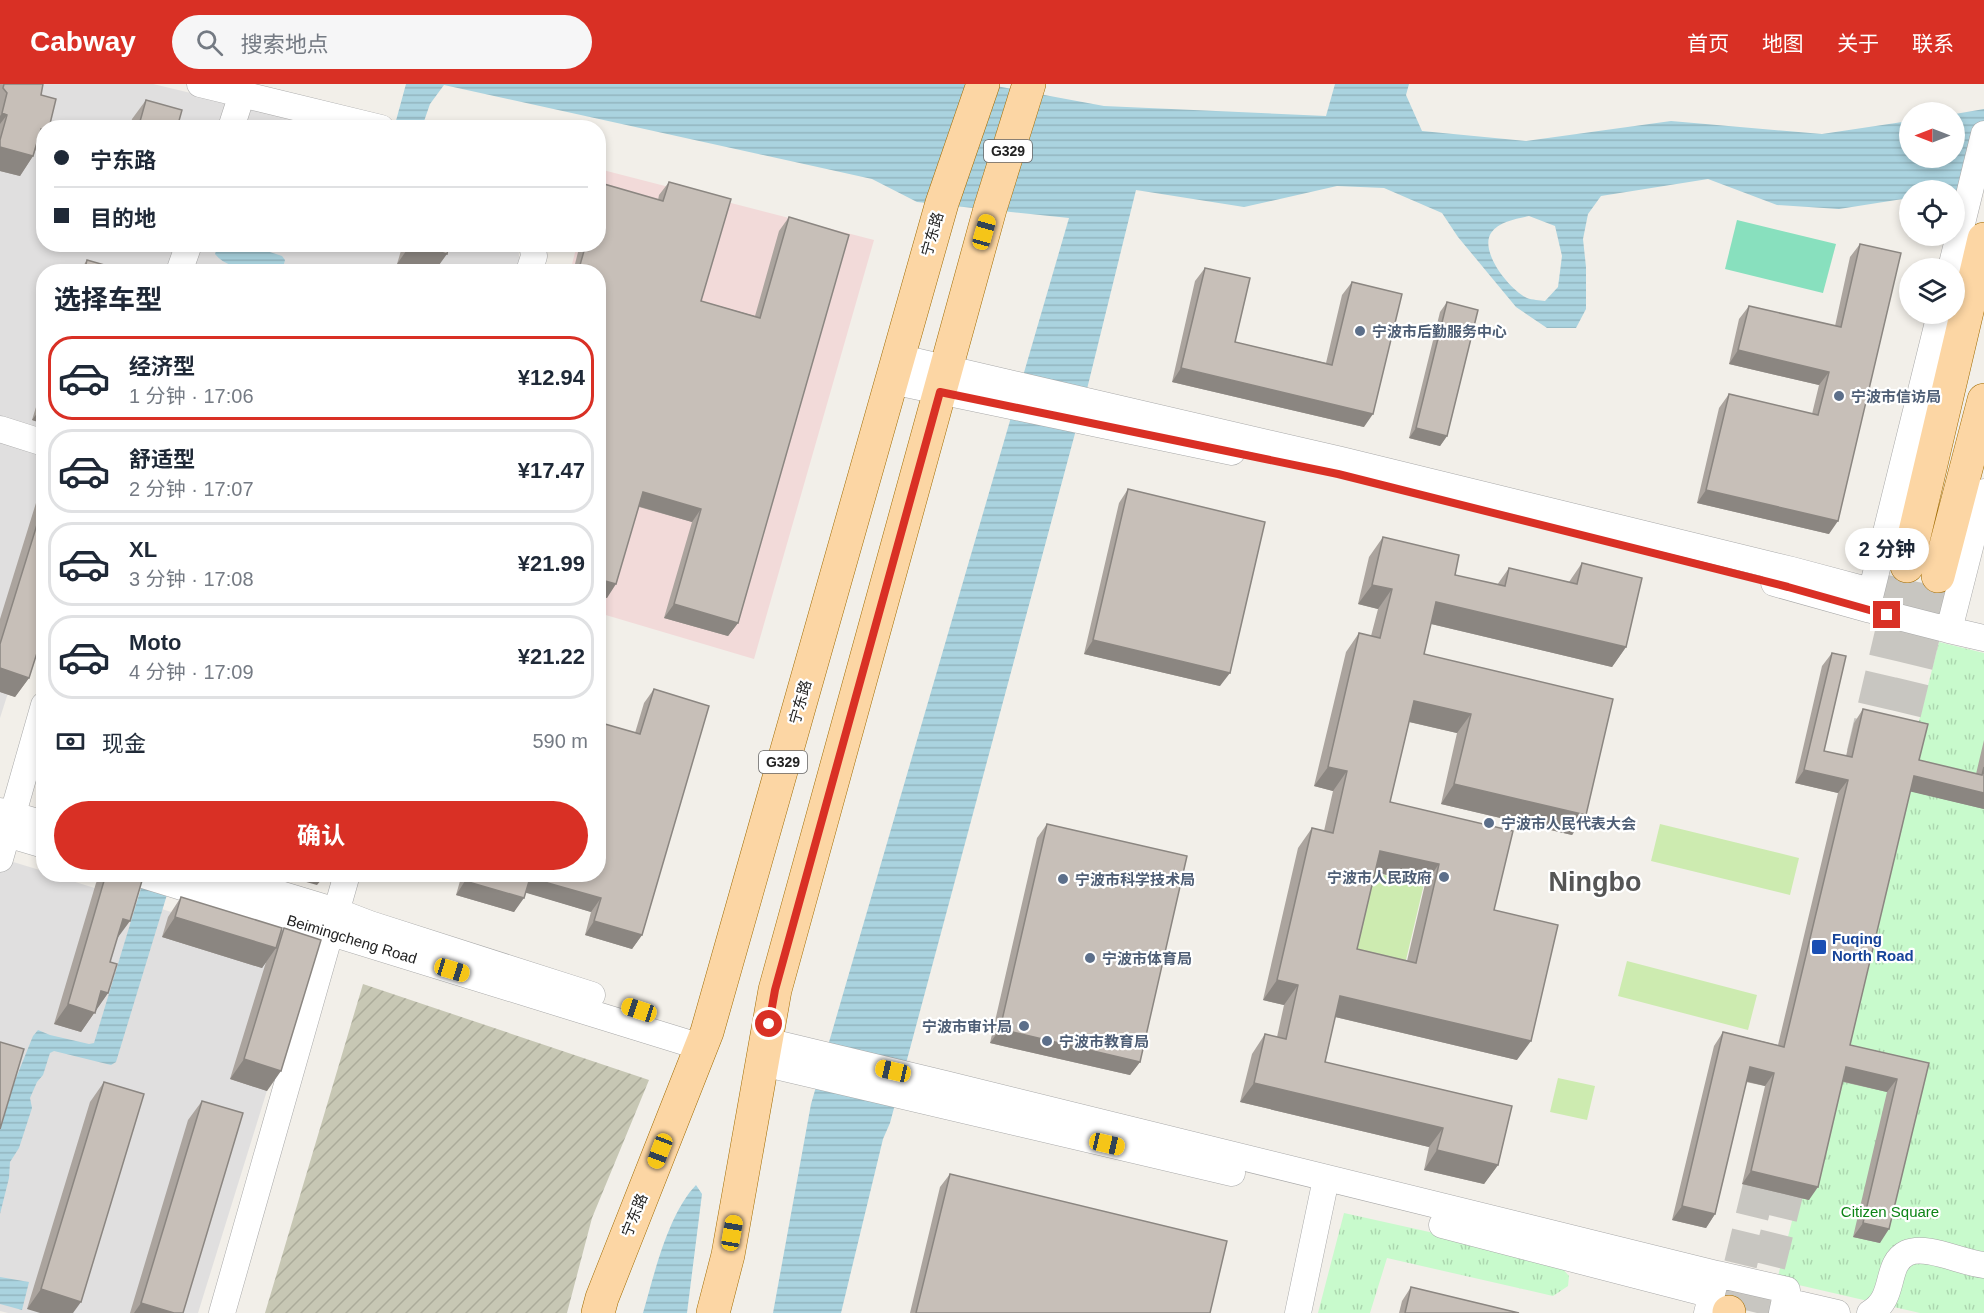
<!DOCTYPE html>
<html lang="zh">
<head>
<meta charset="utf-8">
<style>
  body { margin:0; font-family:Arial,"Noto Sans SC",sans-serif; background:#f6f6f7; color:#1f2937; height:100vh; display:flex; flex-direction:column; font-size:22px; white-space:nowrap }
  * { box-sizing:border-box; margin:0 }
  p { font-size:20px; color:#747a83 }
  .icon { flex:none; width:33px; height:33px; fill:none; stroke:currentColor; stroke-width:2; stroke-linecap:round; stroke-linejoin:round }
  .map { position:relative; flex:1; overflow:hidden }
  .panel { position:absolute; left:36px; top:180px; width:570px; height:618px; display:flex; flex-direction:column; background:#fff; border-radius:24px; box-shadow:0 3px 9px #0003 }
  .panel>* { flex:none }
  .hud { position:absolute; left:36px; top:36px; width:570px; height:132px; border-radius:24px; box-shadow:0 3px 9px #0003; display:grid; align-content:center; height:132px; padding:0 18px; background:#fff }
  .needle { width:39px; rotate:270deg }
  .fabs { position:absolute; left:1899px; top:18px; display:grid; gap:12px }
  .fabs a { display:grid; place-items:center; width:66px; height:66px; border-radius:50%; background:#fff; box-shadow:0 3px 9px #0003; font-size:30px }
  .end { position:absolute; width:27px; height:27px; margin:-14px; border:8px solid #d93025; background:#fff; box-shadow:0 0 0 3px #fff }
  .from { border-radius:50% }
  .bubble { position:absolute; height:42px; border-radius:21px; background:#fff; box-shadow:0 3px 9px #0003; font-size:20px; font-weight:700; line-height:42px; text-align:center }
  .car { position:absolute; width:18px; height:36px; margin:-18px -9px; border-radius:8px; box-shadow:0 0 4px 2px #0007; background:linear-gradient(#f5c518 24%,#345 0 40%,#f5c518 0 76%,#345 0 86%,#f5c518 0) }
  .hud b { display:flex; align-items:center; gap:21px; height:57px; font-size:22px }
  .hud b+b { border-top:2px solid #e0e1e3 }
  .hud i { width:15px; height:15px; background:#1f2937 }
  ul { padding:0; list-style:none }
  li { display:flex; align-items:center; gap:18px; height:84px; margin:0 12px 9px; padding:0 6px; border:3px solid #e0e1e3; border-radius:24px }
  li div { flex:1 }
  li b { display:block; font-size:22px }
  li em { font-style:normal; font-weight:700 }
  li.active { border-color:#d93025 }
  li>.icon { width:54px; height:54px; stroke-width:1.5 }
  h2 { padding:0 18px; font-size:27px; line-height:72px }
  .pay { display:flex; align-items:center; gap:15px; height:66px; padding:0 18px; font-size:22px }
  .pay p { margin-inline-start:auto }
  .cta { display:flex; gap:12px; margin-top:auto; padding:12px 18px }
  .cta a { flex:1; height:69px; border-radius:36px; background:#d93025; color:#fff; font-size:24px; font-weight:700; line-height:69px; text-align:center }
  header { display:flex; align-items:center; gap:36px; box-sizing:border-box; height:84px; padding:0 30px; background:#d93025; color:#fff }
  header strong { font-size:28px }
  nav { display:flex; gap:33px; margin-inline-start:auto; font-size:21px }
  .search { width:420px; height:54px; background:#f6f6f7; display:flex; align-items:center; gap:15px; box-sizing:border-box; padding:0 21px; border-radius:33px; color:#747a83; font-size:22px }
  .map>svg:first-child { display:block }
  .residential { fill:#e0dfdf }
  .commercial { fill:#f2dad9 }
  .construction { fill:url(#construction-furrows) }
  .grass { fill:#cdebb0 }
  .park { fill:url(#park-tufts) }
  .pitch { fill:#88e0be }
  .water { fill:url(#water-rules); fill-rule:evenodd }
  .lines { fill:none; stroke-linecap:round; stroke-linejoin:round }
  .major-tunnel { stroke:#c8c6c1; stroke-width:33; stroke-dasharray:33 16; stroke-linecap:butt }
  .minor-casing { stroke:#a9a9a9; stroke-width:27 }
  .major-casing { stroke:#a06b00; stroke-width:34 }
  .minor { stroke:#fff; stroke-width:26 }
  .major { stroke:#fcd6a4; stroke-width:33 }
  .wall { fill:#aba49e; fill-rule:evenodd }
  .shaded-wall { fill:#8b8681 }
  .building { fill:#c7bfb8; stroke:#8b8681; stroke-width:1.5; fill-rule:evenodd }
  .route { stroke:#d93025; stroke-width:8 }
  .service-dot { fill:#5c6f8a; stroke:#fff; stroke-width:2 }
  .transit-dot { fill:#1a4fb4; stroke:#fff; stroke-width:2 }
  .labels { text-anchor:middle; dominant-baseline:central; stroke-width:4.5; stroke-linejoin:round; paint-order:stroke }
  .shield { fill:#fff; stroke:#646464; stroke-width:1.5 }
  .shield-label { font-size:14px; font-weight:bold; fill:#222 }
  .street-label { font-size:15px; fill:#222; stroke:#fff }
  .service-label { font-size:15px; font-weight:bold; fill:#4e5e75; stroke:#fff; text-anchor:start }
  .transit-label { font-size:15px; font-weight:bold; fill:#164399; stroke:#fff; text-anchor:start }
  .park-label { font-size:15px; fill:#0c8416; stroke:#fff }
  .town-label { font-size:27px; font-weight:bold; fill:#555; stroke:#fff }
</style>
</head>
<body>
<header>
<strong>Cabway</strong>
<div class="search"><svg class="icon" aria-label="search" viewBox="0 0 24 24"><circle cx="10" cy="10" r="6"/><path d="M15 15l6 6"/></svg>搜索地点</div>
<nav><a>首页</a><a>地图</a><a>关于</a><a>联系</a></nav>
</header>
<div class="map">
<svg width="1984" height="1229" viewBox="0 0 1984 1229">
  <defs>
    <pattern id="construction-furrows" width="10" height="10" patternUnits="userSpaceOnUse" patternTransform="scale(1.5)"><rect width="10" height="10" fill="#c7c7b4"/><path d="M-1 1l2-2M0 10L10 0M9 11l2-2" fill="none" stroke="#abab9a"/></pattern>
    <pattern id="park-tufts" width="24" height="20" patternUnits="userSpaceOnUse" patternTransform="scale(1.5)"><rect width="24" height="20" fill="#c8facc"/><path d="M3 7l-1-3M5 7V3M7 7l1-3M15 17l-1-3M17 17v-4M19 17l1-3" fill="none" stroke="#acd6af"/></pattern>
    <pattern id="water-rules" width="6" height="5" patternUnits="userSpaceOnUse" patternTransform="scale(1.5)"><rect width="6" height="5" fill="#aad3df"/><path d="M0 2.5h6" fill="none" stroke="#92b5bf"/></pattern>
  </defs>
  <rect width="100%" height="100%" fill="#f2efe9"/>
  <path class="residential" d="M0,0H153L333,43L44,44V160L518,161L520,182L518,187L44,188L43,499L0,634Z
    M0,774L43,787L44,790L53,791L309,871L198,1229H8L0,1227Z"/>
  <path class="commercial" d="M599,85L874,156L754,575L599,529L598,188H570L577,161L598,160Z"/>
  <path class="construction" d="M363,900L649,996L592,1134L567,1229H265Z"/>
  <path class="grass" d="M1660,740L1799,774L1790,811L1651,777Z
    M1367,787L1424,800L1401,897L1345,884Z
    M1627,877L1757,911L1748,946L1618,912Z
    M1558,994L1595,1002L1587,1036L1550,1028Z"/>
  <path class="park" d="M1939,558L1984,569V1229H1920L1777,1196Z
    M1344,1129L1555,1176L1569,1192L1568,1202L1553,1212L1387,1174L1370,1229H1318Z"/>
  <path class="pitch" d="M1737,136L1836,160L1823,209L1725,185Z"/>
  <path class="water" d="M406,0H985L1104,22L1326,32L1335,0H1409L1406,11L1422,47L1526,57L1671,37L1822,50L1909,37L1910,74H1954L1955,30L1984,25V106H1910L1909,114L1839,125L1777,121L1708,95L1601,112L1588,130L1583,155L1586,183V225L1576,244H1547L1516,223L1458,153L1442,129L1384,104L1337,102L1244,123L1136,106L1088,301L890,1039L883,1055L841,1229H773L811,1020L1069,134L917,118L872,95L444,1L430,20L422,43L394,44ZM1529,132L1555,142L1562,172L1558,203L1545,217C1540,216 1532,216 1527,214C1510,206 1479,168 1491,149C1499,137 1517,135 1529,132Z
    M218,161H249L282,172L285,176L282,187C262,188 228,187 215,170Z
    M145,791H173L116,978L111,981L54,967L50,969L43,991L37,998L30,1014L32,1024L19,1064L10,1078L9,1094L0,1130V1042L8,1014L33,952L38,946L50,951L89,960L94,959Z
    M696,1101L702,1110L687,1229H643C654,1191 668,1130 696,1101Z
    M0,1193L29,1198L22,1226L0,1220Z"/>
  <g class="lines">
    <path class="major-tunnel" d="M1863,670L1907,482
      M1893,677L1938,492
      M1729,1228L1769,1062
      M1757,1229L1797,1068"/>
    <g class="minor-casing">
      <path id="minor" d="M200,0L381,44
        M231,44L242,10
        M1951,184L1984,50
        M179,188L189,160
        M529,188L534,172L532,160
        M1940,230L1867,525L1949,546L1984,408
        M897,273L1341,376L1792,486L1871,507
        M891,297L1232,368
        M0,345L44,359
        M1774,499L1867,525
        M1949,546L1984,554
        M0,727L44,740
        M0,748L44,761
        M0,775L44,621
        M140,790L701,963
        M214,790L336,827L370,840L592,911
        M766,957L945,1000L1717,1190
        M762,979L1232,1089
        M1442,1141L1712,1211
        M1785,1217L1837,1229
        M222,1229L347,790
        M1298,1229L1326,1095
        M1707,1229L1717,1190L1787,1206L1782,1229
        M1870,1229C1897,1214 1884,1180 1907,1169C1926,1160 1962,1179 1984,1181"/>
    </g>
    <g class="major-casing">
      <path id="major" d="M1907,482L1984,155
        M1938,492L1984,316
        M598,1229L602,1214L707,948L942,119L983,0
        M713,1229L728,1171L775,906L990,125L1029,0
        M1729,1229V1228"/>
    </g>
    <use href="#minor" class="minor"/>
    <use href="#major" class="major"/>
  </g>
  <path class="wall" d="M0,0H43L41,11L44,53L36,65L33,72L20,92L0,87Z
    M146,16L177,44H130L132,35Z
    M669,98L701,217L755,232L779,147L789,133L738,539L728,552L664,534L692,438L639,423L607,514L598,512V188H573L580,160H598V107L604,100L658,116L659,111Z
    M403,160H450L397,180Z
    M1860,160L1829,450L1697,419L1719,324L1729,310L1812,330L1819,301L1729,280L1739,235L1749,222L1835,242L1850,173Z
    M87,176L122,188H79Z
    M1205,184L1235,258L1326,279L1342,211L1352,198L1364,343L1172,298L1195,197Z
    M1447,218V352L1440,362L1409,354L1440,228Z
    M44,297V340L32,336Z
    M44,400V547L29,594L15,613L0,608V535L40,406Z
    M1128,405L1220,602L1084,570L1119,419Z
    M1383,453L1455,491L1497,501L1509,484L1569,498L1582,479L1626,563L1612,583L1431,540L1424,570L1586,731L1572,751L1441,720L1457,649L1409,638L1390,718L1494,826L1517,976L1335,933L1325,978L1512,1022L1498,1081L1484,1100L1424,1086L1429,1063L1240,1018L1252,970L1265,950L1277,953L1284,921L1263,916L1298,764L1312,744L1324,747L1333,707L1314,702L1346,568L1359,549L1371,552L1378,525L1358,520L1369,473ZM1375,788L1425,800L1407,877L1357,865Z
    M1832,569L1824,667L1846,672L1854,639L1863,625L1919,676L1976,690L1984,656V725L1910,707L1850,961L1929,979L1880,1159L1853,1153L1887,1008L1843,998L1809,1116L1742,1100L1765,1002L1746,998L1715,1130L1706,1144L1672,1136L1714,962L1723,948L1778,961L1838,709L1795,699L1822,582Z
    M654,605L642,851L632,865L585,851L591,828L525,808L514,828L456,811L462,790H598L635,649L644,619Z
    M1047,740L1140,978L1130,991L990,959L1037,754Z
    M101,790H144L116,856L110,878L108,909L81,948L54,940L96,799Z
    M181,813L280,850L284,844L267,1007L230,995L266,878L262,884L162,853L168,833Z
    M104,998L73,1229L27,1225L90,1018Z
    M202,1017L183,1229H130L188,1036Z
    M950,1090L1210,1229H910L940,1103Z
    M1411,1203L1519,1229H1399L1402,1217Z"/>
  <path class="shaded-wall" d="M2,29L7,31L0,40V32Z
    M41,45L44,46V53L34,67Z
    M0,63L33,72L20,92L0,87Z
    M268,160H296L292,167Z
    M411,160H413L447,170L434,188H426L397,180Z
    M1738,266L1829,288L1819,301L1729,280Z
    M1181,284L1373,330L1364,343L1172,298Z
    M44,320V340L32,336Z
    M1416,344L1447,352L1440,362L1409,354Z
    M1706,406L1838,437L1829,450L1697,419Z
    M643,408L701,425L692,438L634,421Z
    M598,495L616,500L607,514L598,512Z
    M1372,501L1392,505L1378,525L1358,520Z
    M1436,518L1626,563L1612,583L1423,538Z
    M674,520L738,539L728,552L664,534Z
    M1093,556L1230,589L1220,602L1084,570Z
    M0,584L29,594L15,613L0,608Z
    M1414,617L1471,630L1457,649L1401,636Z
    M1328,683L1347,687L1333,707L1314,702Z
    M1804,686L1848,696L1838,709L1795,699Z
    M1914,692L1984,709V725L1904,706Z
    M1454,700L1586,731L1572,751L1441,720Z
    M1380,767L1439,780L1425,800L1366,786Z
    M281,790H307L322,795L317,801L281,791Z
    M530,794L601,814L591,828L520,807Z
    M465,797L524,814L514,828L456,811Z
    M175,833L276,864L262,884L162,853Z
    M123,835L130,837L116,856Z
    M594,837L642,851L632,865L585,851Z
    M1277,896L1298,901L1284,921L1263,916Z
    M101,907L108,909L81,948L54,940L68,920Z
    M1340,912L1531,957L1517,976L1327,931Z
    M1000,945L1140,978L1130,991L990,959Z
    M244,975L281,987L267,1007L230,995Z
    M1750,983L1774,989L1765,1002L1741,996Z
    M1846,983L1897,995L1887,1008L1837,996Z
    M1254,999L1443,1044L1429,1063L1240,1018Z
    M1437,1066L1498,1081L1484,1100L1424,1086Z
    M1751,1087L1818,1103L1809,1116L1742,1100Z
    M1682,1122L1715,1130L1706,1144L1672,1136Z
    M1863,1139L1889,1145L1880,1159L1853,1153Z
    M41,1205L81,1218L73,1229H40L27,1225Z
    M141,1219L174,1229H134Z"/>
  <path class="building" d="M4,0H43L41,11L56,15L49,44H44V46L41,45L33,72L0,63V56L7,31L2,29L7,9L3,4Z
    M146,16L182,26L177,44H142L139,41Z
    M669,98L731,115L701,217L760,234L789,133L849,151L738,539L674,520L701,425L643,408L616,500L598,495V188H578L586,160H598V117L604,100L663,117Z
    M413,160H449L447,170Z
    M1860,160L1901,169L1838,437L1706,406L1729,310L1818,331L1829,288L1738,266L1749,222L1841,243Z
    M87,176L122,186V188H84Z
    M1205,184L1250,194L1235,258L1332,281L1352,198L1402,210L1373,330L1181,284Z
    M1447,218L1478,226L1447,352L1416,344Z
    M1128,405L1265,438L1230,589L1093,556Z
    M44,418V547L29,594L0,584V560Z
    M1383,453L1459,471L1455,491L1505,502L1509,484L1577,500L1582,479L1642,494L1626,563L1436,518L1424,570L1613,615L1586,731L1454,700L1471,630L1414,617L1390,718L1513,747L1494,826L1558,841L1531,957L1340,912L1325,978L1512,1022L1498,1081L1437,1066L1443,1044L1254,999L1265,950L1286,955L1298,901L1277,896L1312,744L1333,749L1347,687L1328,683L1359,549L1380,554L1392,505L1372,501ZM1380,767L1439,780L1416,879L1357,865Z
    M1832,569L1846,572L1824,667L1852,673L1863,625L1928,640L1919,676L1982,691L1984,683V709L1914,692L1850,961L1929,979L1889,1145L1863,1139L1897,995L1846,983L1818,1103L1751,1087L1774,989L1750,983L1715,1130L1682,1122L1723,948L1784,963L1848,696L1804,686Z
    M654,605L709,622L642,851L594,837L601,814L530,794L524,814L465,797L467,790H598V638L640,650Z
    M1047,740L1187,772L1140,978L1000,945Z
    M106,790H144L130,837L123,835L110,878L117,880L108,909L101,907L95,929L68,920Z
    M307,790H323L322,795Z
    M181,813L282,844L276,864L175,833Z
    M284,844L321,856L281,987L244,975Z
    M0,958L24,965L0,1045Z
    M104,998L144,1010L81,1218L41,1205Z
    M202,1017L243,1029L183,1229H174L141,1219Z
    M950,1090L1227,1157L1210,1229H916Z
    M1411,1203L1519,1229H1405Z"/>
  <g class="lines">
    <path class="route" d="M769,940L775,906L940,308L1338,390L1788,503L1887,531"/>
  </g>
  <g class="service-dot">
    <circle cx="1360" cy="247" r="6"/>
    <circle cx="1839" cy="312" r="6"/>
    <circle cx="1489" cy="739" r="6"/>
    <circle cx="1444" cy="793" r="6"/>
    <circle cx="1063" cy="795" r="6"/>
    <circle cx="1090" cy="874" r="6"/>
    <circle cx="1024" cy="942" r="6"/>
    <circle cx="1047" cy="957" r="6"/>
  </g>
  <rect class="transit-dot" x="1811" y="855" width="16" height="16" rx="3"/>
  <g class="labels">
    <g class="shield">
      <rect x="984" y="56" width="48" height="22" rx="4.5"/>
      <rect x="759" y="667" width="48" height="22" rx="4.5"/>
    </g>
    <g class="shield-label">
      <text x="1008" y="67">G329</text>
      <text x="783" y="678">G329</text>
    </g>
    <g class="street-label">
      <text transform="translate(932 150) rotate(-74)">宁东路</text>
      <text transform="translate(800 618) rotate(-74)">宁东路</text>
      <text transform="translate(352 855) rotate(17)">Beimingcheng Road</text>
      <text transform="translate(634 1131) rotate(-68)">宁东路</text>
    </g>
    <g class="service-label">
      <text x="1372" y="247">宁波市后勤服务中心</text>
      <text x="1851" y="312">宁波市信访局</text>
      <text x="1501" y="739">宁波市人民代表大会</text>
      <text x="1432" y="793" text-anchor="end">宁波市人民政府</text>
      <text x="1075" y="795">宁波市科学技术局</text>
      <text x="1102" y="874">宁波市体育局</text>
      <text x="1012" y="942" text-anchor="end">宁波市审计局</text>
      <text x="1059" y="957">宁波市教育局</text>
    </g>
    <g class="transit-label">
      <text x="1832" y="854">Fuqing<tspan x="1832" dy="17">North Road</tspan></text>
    </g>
    <g class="park-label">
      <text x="1890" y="1127">Citizen Square</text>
    </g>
    <g class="town-label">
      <text x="1595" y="798">Ningbo</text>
    </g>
  </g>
</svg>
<div class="fabs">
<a><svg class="needle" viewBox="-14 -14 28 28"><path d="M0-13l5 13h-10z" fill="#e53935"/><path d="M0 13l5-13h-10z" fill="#747a83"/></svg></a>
<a><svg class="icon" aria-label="locate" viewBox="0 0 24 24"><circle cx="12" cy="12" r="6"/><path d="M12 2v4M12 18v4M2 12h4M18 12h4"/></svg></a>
<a><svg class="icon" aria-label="layers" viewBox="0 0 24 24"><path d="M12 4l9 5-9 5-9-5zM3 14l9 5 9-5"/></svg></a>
</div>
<i class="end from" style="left:769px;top:940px"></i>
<i class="end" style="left:1887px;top:531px"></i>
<div class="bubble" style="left:1845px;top:444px;width:84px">2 分钟</div>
<i class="car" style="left:984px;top:148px;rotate:16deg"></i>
<i class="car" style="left:452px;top:886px;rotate:107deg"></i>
<i class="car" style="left:639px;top:926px;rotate:288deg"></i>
<i class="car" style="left:893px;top:987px;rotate:283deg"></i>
<i class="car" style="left:1107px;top:1060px;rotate:103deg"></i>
<i class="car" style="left:660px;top:1067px;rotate:201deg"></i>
<i class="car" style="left:732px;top:1149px;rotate:10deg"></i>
<div class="hud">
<b><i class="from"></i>宁东路</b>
<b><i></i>目的地</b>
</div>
<section class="panel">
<h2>选择车型</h2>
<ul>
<li class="active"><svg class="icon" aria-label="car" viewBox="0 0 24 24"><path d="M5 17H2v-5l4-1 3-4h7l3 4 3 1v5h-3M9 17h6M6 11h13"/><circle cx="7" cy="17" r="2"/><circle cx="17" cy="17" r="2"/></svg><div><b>经济型</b><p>1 分钟 · 17:06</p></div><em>¥12.94</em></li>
<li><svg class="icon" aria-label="car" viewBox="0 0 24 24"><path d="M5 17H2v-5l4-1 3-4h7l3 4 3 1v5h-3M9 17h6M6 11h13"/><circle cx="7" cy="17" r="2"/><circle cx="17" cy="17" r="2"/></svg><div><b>舒适型</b><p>2 分钟 · 17:07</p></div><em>¥17.47</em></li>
<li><svg class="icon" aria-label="car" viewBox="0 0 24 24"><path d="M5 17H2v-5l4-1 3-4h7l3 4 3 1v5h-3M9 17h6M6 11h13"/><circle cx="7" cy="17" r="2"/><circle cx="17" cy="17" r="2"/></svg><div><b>XL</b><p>3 分钟 · 17:08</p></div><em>¥21.99</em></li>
<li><svg class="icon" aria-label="car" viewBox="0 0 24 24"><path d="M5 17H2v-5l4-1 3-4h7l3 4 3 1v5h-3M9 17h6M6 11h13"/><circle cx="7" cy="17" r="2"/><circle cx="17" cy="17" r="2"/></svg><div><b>Moto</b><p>4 分钟 · 17:09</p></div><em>¥21.22</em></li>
</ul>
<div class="pay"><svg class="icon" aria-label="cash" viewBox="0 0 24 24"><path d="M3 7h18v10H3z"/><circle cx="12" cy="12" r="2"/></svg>现金<p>590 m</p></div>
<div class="cta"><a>确认</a></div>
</section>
</div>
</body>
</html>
